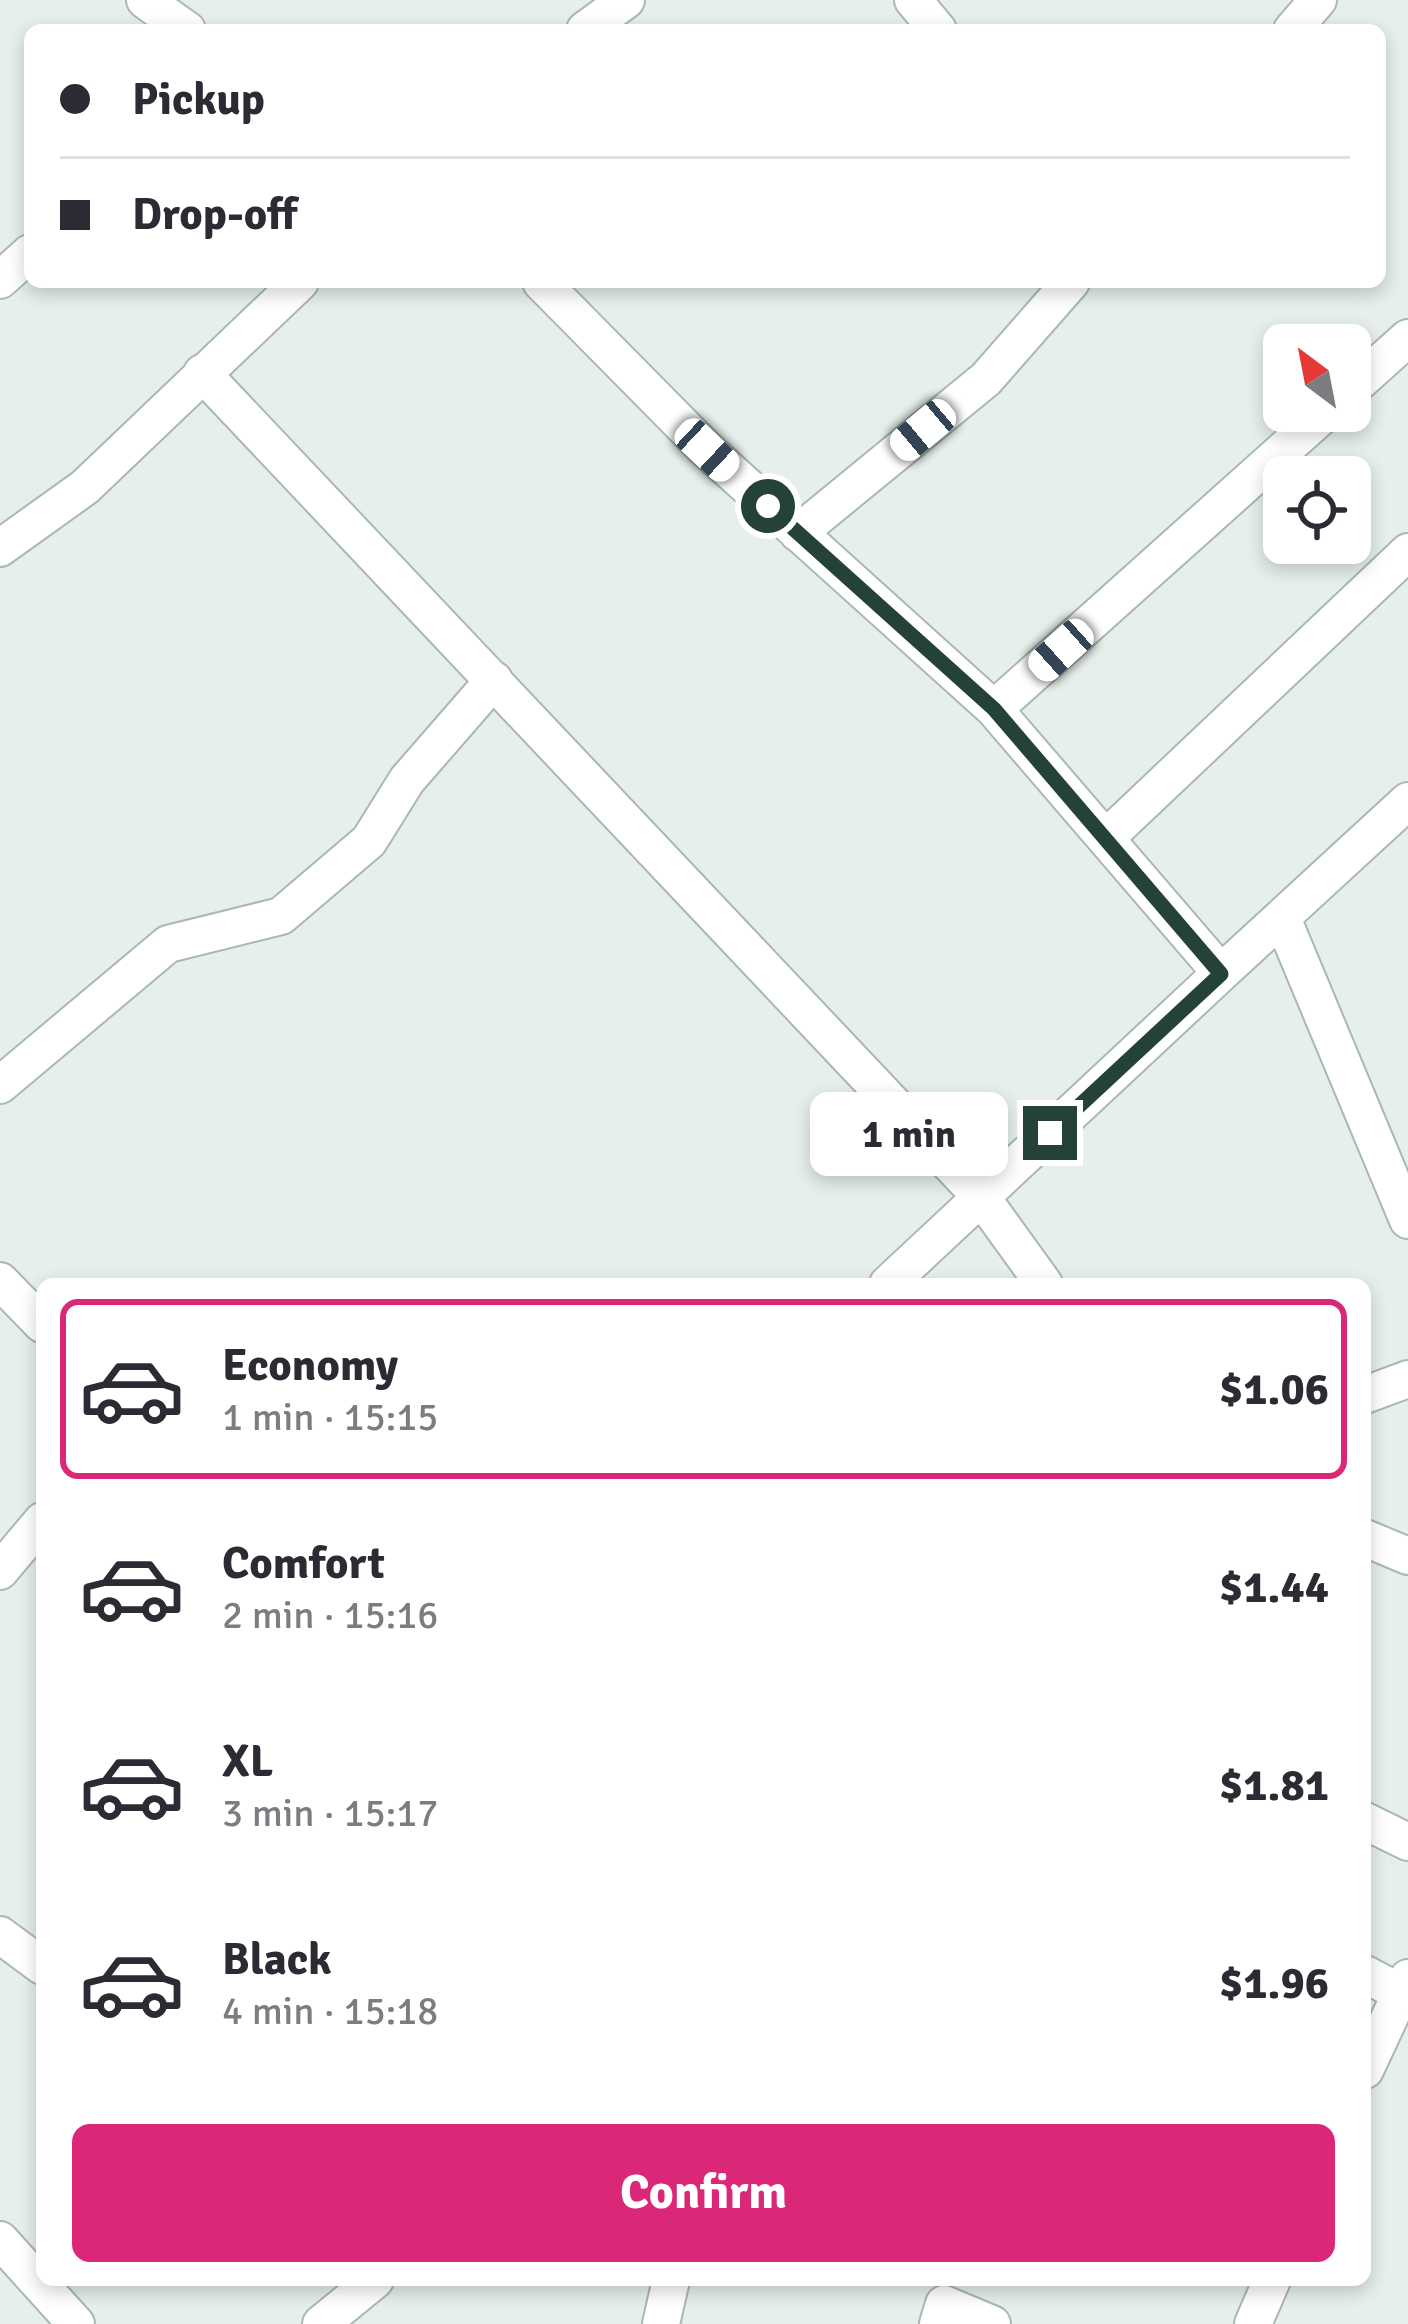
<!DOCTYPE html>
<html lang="en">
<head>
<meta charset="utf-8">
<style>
  body { margin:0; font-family:Signika,sans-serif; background:#f7f7f7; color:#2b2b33; height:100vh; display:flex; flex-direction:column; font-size:45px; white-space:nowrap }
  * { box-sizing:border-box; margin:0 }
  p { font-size:39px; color:#7c7c81 }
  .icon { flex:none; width:66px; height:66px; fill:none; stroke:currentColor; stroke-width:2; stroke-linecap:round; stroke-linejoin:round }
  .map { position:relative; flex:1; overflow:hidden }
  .panel { position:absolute; left:36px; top:1278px; width:1335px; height:1008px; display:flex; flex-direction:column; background:#fff; border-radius:18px; box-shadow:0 6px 18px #0003 }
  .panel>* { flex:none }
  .banner { position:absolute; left:24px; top:24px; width:1362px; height:264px; border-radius:18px; box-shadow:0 6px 18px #0003; display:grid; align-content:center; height:264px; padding:0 36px; background:#fff }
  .needle { width:78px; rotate:328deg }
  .fabs { position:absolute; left:1263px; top:324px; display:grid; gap:24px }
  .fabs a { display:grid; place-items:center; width:108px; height:108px; border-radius:18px; background:#fff; box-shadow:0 6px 18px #0003; font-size:60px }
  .end { position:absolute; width:54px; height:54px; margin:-27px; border:15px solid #24423a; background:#fff; box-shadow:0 0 0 6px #fff }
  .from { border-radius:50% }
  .bubble { position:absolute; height:84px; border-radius:18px; background:#fff; box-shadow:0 6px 18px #0003; font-size:39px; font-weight:800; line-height:84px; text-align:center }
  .car { position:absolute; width:36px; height:72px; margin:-36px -18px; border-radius:15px; box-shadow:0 0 9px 3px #0007; background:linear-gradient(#fff 24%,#345 0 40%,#fff 0 76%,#345 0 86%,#fff 0) }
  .banner b { display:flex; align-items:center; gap:42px; height:114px; font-size:45px }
  .banner b+b { border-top:3px solid #e1e1e2 }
  .banner i { width:30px; height:30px; background:#2b2b33 }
  ul { padding:21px 0 0; list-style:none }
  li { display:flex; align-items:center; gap:36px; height:180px; margin:0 24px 18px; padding:0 12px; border:6px solid transparent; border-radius:18px }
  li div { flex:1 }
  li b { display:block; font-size:45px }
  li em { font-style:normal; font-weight:800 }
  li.active { border-color:#db2777 }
  li>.icon { width:108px; height:108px; stroke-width:1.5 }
  .primary-button { display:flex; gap:24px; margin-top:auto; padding:24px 36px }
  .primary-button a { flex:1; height:138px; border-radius:18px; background:#db2777; color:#fff; font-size:48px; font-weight:800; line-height:138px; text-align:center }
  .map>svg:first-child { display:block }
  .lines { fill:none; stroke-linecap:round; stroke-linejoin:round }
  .street-casing { stroke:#a8b8b2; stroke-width:40 }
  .street { stroke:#fff; stroke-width:36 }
  .route { stroke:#24423a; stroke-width:15 }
</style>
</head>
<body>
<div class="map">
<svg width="1408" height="2324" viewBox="0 0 1408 2324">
  <rect width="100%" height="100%" fill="#e6efeb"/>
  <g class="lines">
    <g class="street-casing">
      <path id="street" d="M145,0L187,30
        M913,0L938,30
        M585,30L626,0
        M1292,30L1318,0
        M0,280L30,253
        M541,282L707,450L994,709L1221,973L888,1284
        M202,373L982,1198L1044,1284
        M1350,390L1408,338
        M798,533L986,379L1071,282
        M0,548L85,487L300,282
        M994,709L1327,411
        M1108,836L1408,552
        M1282,918L1408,1220
        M1221,973L1408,801
        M0,1085L168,944L281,916L369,841L407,780L494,680
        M0,1281L42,1324
        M1365,1395L1408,1379
        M1365,1538L1408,1556
        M0,1571L42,1521
        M1365,1821L1408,1842
        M0,1935L42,1966
        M1365,1974L1401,1993
        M1365,2070L1408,1978
        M0,2240L76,2324
        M321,2324L375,2280
        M661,2324L671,2280
        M938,2324L944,2304L992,2324
        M1253,2324L1272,2280"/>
    </g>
    <use href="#street" class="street"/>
  </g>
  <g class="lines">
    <path class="route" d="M768,506L994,709L1221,974L1050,1133"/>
  </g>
</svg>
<div class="fabs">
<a><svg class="needle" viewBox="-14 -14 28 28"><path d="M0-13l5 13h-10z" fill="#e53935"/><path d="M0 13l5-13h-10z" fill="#7c7c81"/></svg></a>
<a><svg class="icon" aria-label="locate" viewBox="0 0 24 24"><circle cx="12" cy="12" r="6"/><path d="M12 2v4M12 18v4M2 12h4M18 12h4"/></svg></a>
</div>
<i class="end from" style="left:768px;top:506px"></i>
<i class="end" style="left:1050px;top:1133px"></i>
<div class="bubble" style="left:810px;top:1092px;width:198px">1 min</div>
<i class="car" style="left:923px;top:430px;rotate:230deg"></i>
<i class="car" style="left:707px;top:450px;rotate:133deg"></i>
<i class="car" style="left:1061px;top:650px;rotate:228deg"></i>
<div class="banner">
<b><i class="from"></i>Pickup</b>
<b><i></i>Drop-off</b>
</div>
<section class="panel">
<ul>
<li class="active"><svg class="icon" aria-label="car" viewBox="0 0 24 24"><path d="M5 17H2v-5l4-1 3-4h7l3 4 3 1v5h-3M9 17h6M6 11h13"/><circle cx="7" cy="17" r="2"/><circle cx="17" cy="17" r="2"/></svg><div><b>Economy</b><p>1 min · 15:15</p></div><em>$1.06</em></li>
<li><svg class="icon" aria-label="car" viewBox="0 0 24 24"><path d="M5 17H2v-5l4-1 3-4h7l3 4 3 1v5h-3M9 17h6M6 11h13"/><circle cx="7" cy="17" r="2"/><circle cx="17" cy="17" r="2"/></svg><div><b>Comfort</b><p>2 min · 15:16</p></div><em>$1.44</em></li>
<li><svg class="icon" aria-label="car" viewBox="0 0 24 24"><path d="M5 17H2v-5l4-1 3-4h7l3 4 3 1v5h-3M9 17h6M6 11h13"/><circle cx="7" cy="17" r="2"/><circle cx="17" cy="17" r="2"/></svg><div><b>XL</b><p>3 min · 15:17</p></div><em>$1.81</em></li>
<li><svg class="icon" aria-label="car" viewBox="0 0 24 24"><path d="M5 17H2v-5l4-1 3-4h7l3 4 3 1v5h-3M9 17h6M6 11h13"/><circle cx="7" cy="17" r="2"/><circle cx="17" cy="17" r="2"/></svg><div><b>Black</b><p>4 min · 15:18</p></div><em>$1.96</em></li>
</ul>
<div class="primary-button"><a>Confirm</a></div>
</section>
</div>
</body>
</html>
